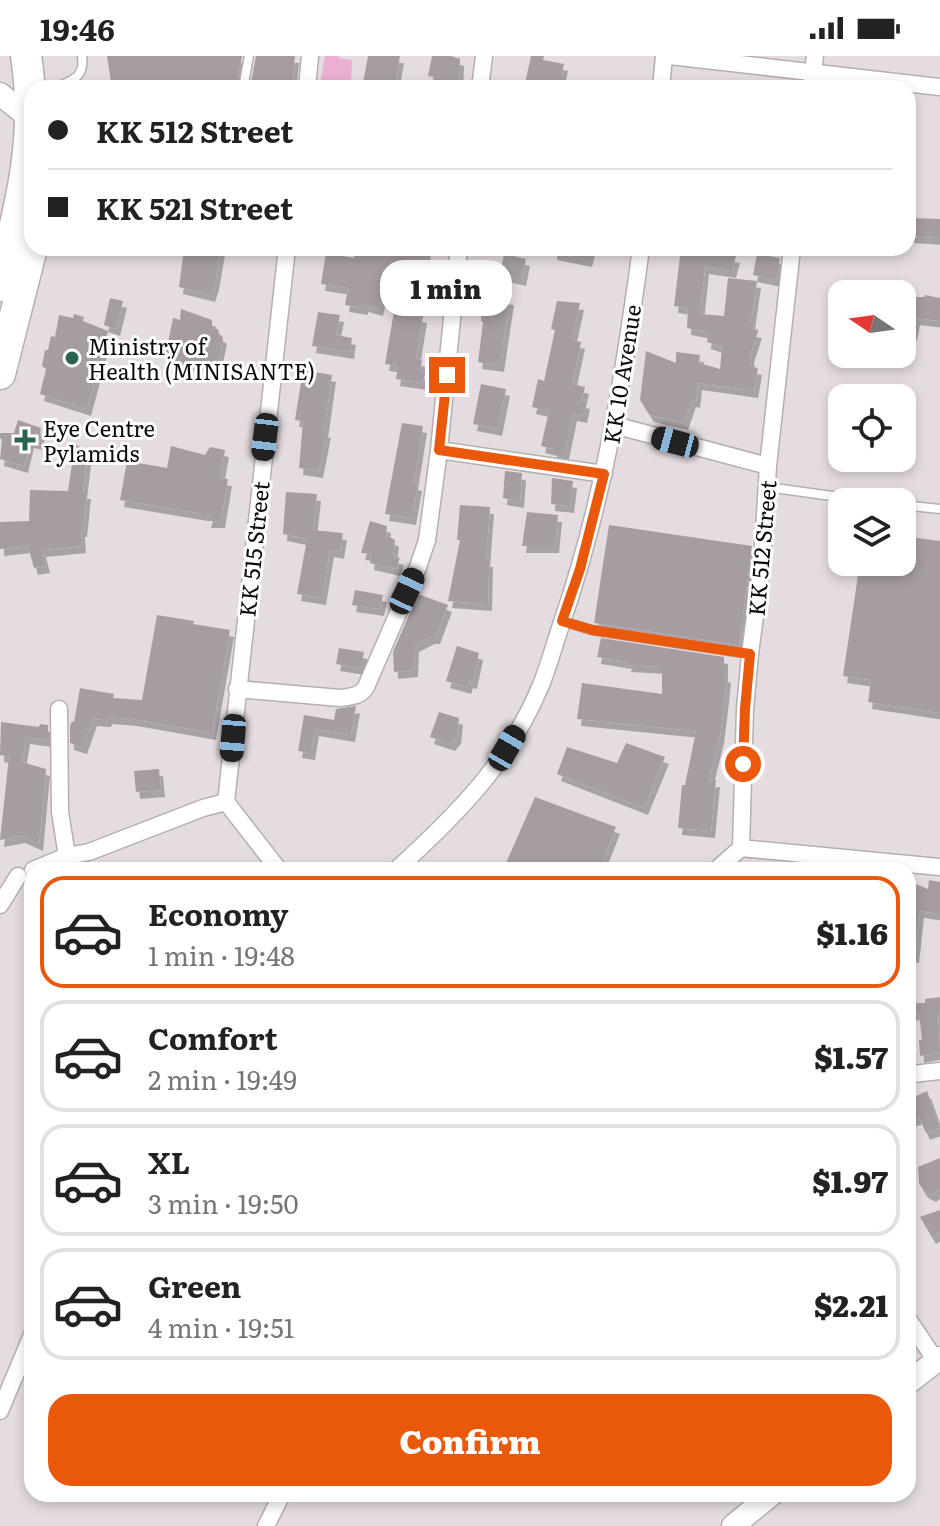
<!DOCTYPE html>
<html lang="en">
<head>
<meta charset="utf-8">
<style>
  body { margin:0; font-family:Literata,serif; background:#f2f2f2; color:#222; height:100vh; display:flex; flex-direction:column; font-size:30px; white-space:nowrap }
  * { box-sizing:border-box; margin:0 }
  p { font-size:26px; color:#767676 }
  .icon { flex:none; width:44px; height:44px; fill:none; stroke:currentColor; stroke-width:2; stroke-linecap:round; stroke-linejoin:round }
  .map { position:relative; flex:1; overflow:hidden }
  .drawer { position:absolute; left:24px; top:806px; width:892px; height:640px; display:flex; flex-direction:column; background:#fff; border-radius:24px; box-shadow:0 4px 12px #0003 }
  .drawer>* { flex:none }
  .top-card { position:absolute; left:24px; top:24px; width:892px; height:176px; border-radius:24px; box-shadow:0 4px 12px #0003; display:grid; align-content:center; height:176px; padding:0 24px; background:#fff }
  .needle { width:52px; rotate:283deg }
  .controls { position:absolute; left:828px; top:224px; display:grid; gap:16px }
  .controls a { display:grid; place-items:center; width:88px; height:88px; border-radius:16px; background:#fff; box-shadow:0 4px 12px #0003; font-size:40px }
  .end { position:absolute; width:36px; height:36px; margin:-18px; border:10px solid #ea580c; background:#fff; box-shadow:0 0 0 4px #fff }
  .from { border-radius:50% }
  .bubble { position:absolute; height:56px; border-radius:24px; background:#fff; box-shadow:0 4px 12px #0003; font-size:26px; font-weight:800; line-height:56px; text-align:center }
  .car { position:absolute; width:24px; height:48px; margin:-24px -12px; border-radius:10px; box-shadow:0 0 6px 2px #0007; background:linear-gradient(#222 24%,#8ab4d8 0 40%,#222 0 76%,#8ab4d8 0 86%,#222 0) }
  .top-card b { display:flex; align-items:center; gap:28px; height:76px; font-size:30px }
  .top-card b+b { border-top:2px solid #e0e0e0 }
  .top-card i { width:20px; height:20px; background:#222 }
  ul { padding:14px 0 0; list-style:none }
  li { display:flex; align-items:center; gap:24px; height:112px; margin:0 16px 12px; padding:0 8px; border:4px solid #e0e0e0; border-radius:24px }
  li div { flex:1 }
  li b { display:block; font-size:30px }
  li em { font-style:normal; font-weight:800 }
  li.current { border-color:#ea580c }
  li>.icon { width:72px; height:72px; stroke-width:1.5 }
  .cta { display:flex; gap:16px; margin-top:auto; padding:16px 24px }
  .cta a { flex:1; height:92px; border-radius:24px; background:#ea580c; color:#fff; font-size:32px; font-weight:800; line-height:92px; text-align:center }
  .status { display:flex; justify-content:space-between; align-items:center; height:56px; padding:0 40px; background:#fff; direction:ltr }
  .status svg { height:22px; fill:currentColor }
  .map>svg:first-child { display:block }
  .green { fill:#eaafd1 }
  .building { fill:#a69da2; filter:url(#shadow) }
  .lines { fill:none; stroke-linecap:round; stroke-linejoin:round }
  .lane-casing { stroke:#b7aeb2; stroke-width:11 }
  .street-casing { stroke:#b7aeb2; stroke-width:19 }
  .secondary-casing { stroke:#b7aeb2; stroke-width:25 }
  .highway-casing { stroke:#b7aeb2; stroke-width:33 }
  .lane { stroke:#fff; stroke-width:8 }
  .street { stroke:#fff; stroke-width:16 }
  .secondary { stroke:#fff; stroke-width:22 }
  .highway { stroke:#fff; stroke-width:30 }
  .route { stroke:#ea580c; stroke-width:10 }
  .poi-dot { fill:#2c654d; stroke:#fff; stroke-width:3 }
  .labels { text-anchor:middle; dominant-baseline:central; stroke-width:6; stroke-linejoin:round; paint-order:stroke }
  .poi-label { font-size:22px; fill:#0d0a0c; stroke:#fff; text-anchor:start }
  .street-label { font-size:22px; fill:#0d0a0c; stroke:#fff }
</style>
</head>
<body>
<div class="status"><b>19:46</b><svg viewBox="0 0 49 12"><path d="M0 12V9h3v3zM5 12V6h3v6zM10 12V3h3v9zM15 12V0h3v12zM26 1h20v11H26zM47 4h2v5h-2z"/></svg></div>
<div class="map">
<svg width="940" height="1470" viewBox="0 0 940 1470">
  <defs>
    <filter id="shadow"><feDropShadow dx="4" dy="7" stdDeviation="0" flood-color="#0004"/></filter>
  </defs>
  <rect width="100%" height="100%" fill="#e5dce1"/>
  <path class="green" d="M325,0H339V2L352,4L351,32H319Z"/>
  <path class="building" d="M107,0H242L236,32H112Z
    M256,0H295L292,32H250Z
    M368,0H400L395,30L377,27V30L363,27Z
    M432,0H451L460,3L459,32H433L434,21L428,20Z
    M531,0H544L543,4L564,8L559,32L536,27V32H524Z
    M909,162L940,163V182L908,180Z
    M184,192H221L215,227L211,239L179,231Z
    M368,192H427L423,219L388,213L379,253L364,249V252L345,249L348,232L321,228L326,197L354,202V198L367,200Z
    M553,192H591L588,204L553,197Z
    M681,192H731L729,199L736,200L732,215L705,211L700,258L724,260L728,222L757,225L751,266H754L752,274L758,275L750,300L752,311L758,312L754,335L698,327L696,345L692,344L684,367L650,359L640,344L646,295L676,307V296L700,299L699,307L720,313L722,291L707,286L708,276L687,272L688,252L674,250Z
    M504,198L526,203L522,223L500,218Z
    M757,198L780,202L777,224L753,219Z
    M484,239L510,242L500,309L478,306L483,266L481,265Z
    M925,239L940,242V265L916,262L913,278L902,279V241H924Z
    M110,242L123,245L116,273L104,269Z
    M557,245L580,247L572,284L581,286L572,328L585,331L582,345L586,346L583,360L573,358L564,401L553,399V393L541,390L549,355L532,351L538,323L544,325L555,274L551,273Z
    M181,253L212,264V272L218,273L219,278L223,281L218,305L213,304L212,308L207,306L202,311L171,304L172,299L166,296L173,262L180,264Z
    M394,255L423,260L416,303L422,304L420,316L425,317L423,327L396,323L398,310L385,308Z
    M318,256L340,259L336,279L352,282L350,296L312,290Z
    M74,258L84,261L83,265L108,275L87,353L40,338L46,313L42,310L45,294H48L51,280L55,281L59,259L73,262Z
    M303,314L332,319L324,375L327,374L319,415L299,412L303,365L295,364Z
    M481,328L506,333L498,373L473,368Z
    M18,364L41,372L39,387L30,385L24,410L0,403L2,384L0,382V377H14Z
    M402,367L423,370L414,427L418,428L412,462L385,458Z
    M75,388L88,395L83,436H87L83,474H81L82,490L42,494L46,510L34,512L28,490L0,493V466L29,465L30,434L68,435Z
    M171,390L205,399L210,391L225,394L220,422L228,423L221,465H207L209,458H204L120,444L127,405L167,412Z
    M505,415L522,417L520,445L503,442Z
    M552,422L573,425L570,450L551,448Z
    M286,436L317,438L313,474L343,477L340,496L330,494L322,542L297,538L307,483L283,478Z
    M460,449L490,451L486,504H489L488,548L448,545L460,484H457Z
    M527,456L558,459L555,490H522Z
    M370,465L387,470L386,479L395,484L393,500L400,502L396,513L370,507L371,498L361,497Z
    M609,469L752,490L739,589L594,567Z
    M902,480L940,485V657L868,646L871,624L843,620L860,506H902Z
    M355,534L383,539L380,553L352,549Z
    M418,538L448,549L436,581H431L415,589L414,614L394,616L393,596Z
    M157,559L194,565L193,568L230,574L212,677L133,663L108,661L107,664L93,663L83,691L70,687V670L72,665L74,666L80,632L114,638L113,642L142,644Z
    M601,582L724,601V619L727,620L725,640L720,680L709,725L716,724L711,775L678,772L682,729H685L696,675L577,663L582,627L662,638V611L627,609L628,606L597,601Z
    M457,590L479,597L473,626L469,625L467,631L446,625Z
    M339,592L364,596L361,612L336,608Z
    M356,650L351,679L315,673L311,697L298,695L304,659L334,664L336,653Z
    M439,656L459,662L457,681L451,688L430,681Z
    M1,666L39,671L40,668L48,669V684L26,681L22,706L46,713L39,788L21,780L0,784L9,701L0,699Z
    M626,687L665,701L644,752L557,718L567,691L617,707Z
    M159,713L161,734L136,736L134,715Z
    M535,741L616,771L599,814H503Z
    M929,824L940,826V858L920,855L915,900L908,899V825L928,833Z
    M940,941V958H938L940,996L920,1000L919,984H922L919,957L908,958V947H925V943Z
    M927,1035L940,1072L926,1077L919,1061L908,1065V1044Z
    M940,1102V1133L932,1139L924,1135L919,1127L918,1111Z
    M940,1154V1176L932,1181L920,1161Z"/>
  <g class="lines">
    <g class="lane-casing">
      <path id="lane" d="M55,32C72,24 85,22 82,0
        M243,32L249,0
        M767,431L875,446
        M902,449L940,453
        M562,565L592,574L750,598"/>
    </g>
    <g class="street-casing">
      <path id="street" d="M670,0L940,31
        M307,32L310,0
        M480,32L484,0
        M661,32L664,0
        M811,32L815,0
        M614,369L768,410
        M439,394L604,418
        M237,633L340,642C350,641 361,640 366,631L418,511L427,484L439,394L459,192
        M59,653L60,756L67,800
        M226,746L287,192
        M741,792L745,653L750,598L762,506L768,410L792,192
        M33,814L67,800L89,796L203,752L226,746L279,814
        M396,814C428,785 462,753 489,718C509,692 528,660 541,629C549,609 555,587 562,566C604,444 624,319 641,192
        M716,814L741,792L940,811
        M0,849L18,820
        M913,1018L940,1015
        M908,1263L936,1305
        M0,1355L32,1279
        M266,1470L282,1438"/>
    </g>
    <g class="secondary-casing">
      <path id="secondary" d="M0,38L31,63
        M908,1327L940,1302
        M733,1470L772,1438"/>
    </g>
    <g class="highway-casing">
      <path id="highway" d="M0,230C20,152 39,81 26,0
        M0,318L32,192"/>
    </g>
    <use href="#lane" class="lane"/>
    <use href="#street" class="street"/>
    <use href="#secondary" class="secondary"/>
    <use href="#highway" class="highway"/>
  </g>
  <g class="lines">
    <path class="route" d="M447,319L439,394L604,418L580,513L562,565L592,574L750,598L745,653L743,708"/>
  </g>
  <g class="poi-dot">
    <circle cx="72" cy="302" r="8"/>
    <path d="M21 372h8v8h8v8h-8v8h-8v-8h-8v-8h8z"/>
  </g>
  <g class="labels">
    <g class="poi-label">
      <text x="88" y="289">Ministry of<tspan x="88" dy="25">Health (MINISANTE)</tspan></text>
      <text x="43" y="371">Eye Centre<tspan x="43" dy="25">Pylamids</tspan></text>
    </g>
    <g class="street-label">
      <text transform="translate(621 318) rotate(-81)">KK 10 Avenue</text>
      <text transform="translate(761 492) rotate(-85)">KK 512 Street</text>
      <text transform="translate(253 493) rotate(-84)">KK 515 Street</text>
    </g>
  </g>
</svg>
<div class="controls">
<a><svg class="needle" viewBox="-14 -14 28 28"><path d="M0-13l5 13h-10z" fill="#e53935"/><path d="M0 13l5-13h-10z" fill="#767676"/></svg></a>
<a><svg class="icon" aria-label="locate" viewBox="0 0 24 24"><circle cx="12" cy="12" r="6"/><path d="M12 2v4M12 18v4M2 12h4M18 12h4"/></svg></a>
<a><svg class="icon" aria-label="layers" viewBox="0 0 24 24"><path d="M12 4l9 5-9 5-9-5zM3 14l9 5 9-5"/></svg></a>
</div>
<i class="end from" style="left:743px;top:708px"></i>
<i class="end" style="left:447px;top:319px"></i>
<div class="bubble" style="left:380px;top:204px;width:132px">1 min</div>
<i class="car" style="left:265px;top:381px;rotate:187deg"></i>
<i class="car" style="left:675px;top:386px;rotate:285deg"></i>
<i class="car" style="left:407px;top:535px;rotate:25deg"></i>
<i class="car" style="left:233px;top:682px;rotate:185deg"></i>
<i class="car" style="left:507px;top:692px;rotate:30deg"></i>
<div class="top-card">
<b><i class="from"></i>KK 512 Street</b>
<b><i></i>KK 521 Street</b>
</div>
<section class="drawer">
<ul>
<li class="current"><svg class="icon" aria-label="car" viewBox="0 0 24 24"><path d="M5 17H2v-5l4-1 3-4h7l3 4 3 1v5h-3M9 17h6M6 11h13"/><circle cx="7" cy="17" r="2"/><circle cx="17" cy="17" r="2"/></svg><div><b>Economy</b><p>1 min · 19:48</p></div><em>$1.16</em></li>
<li><svg class="icon" aria-label="car" viewBox="0 0 24 24"><path d="M5 17H2v-5l4-1 3-4h7l3 4 3 1v5h-3M9 17h6M6 11h13"/><circle cx="7" cy="17" r="2"/><circle cx="17" cy="17" r="2"/></svg><div><b>Comfort</b><p>2 min · 19:49</p></div><em>$1.57</em></li>
<li><svg class="icon" aria-label="car" viewBox="0 0 24 24"><path d="M5 17H2v-5l4-1 3-4h7l3 4 3 1v5h-3M9 17h6M6 11h13"/><circle cx="7" cy="17" r="2"/><circle cx="17" cy="17" r="2"/></svg><div><b>XL</b><p>3 min · 19:50</p></div><em>$1.97</em></li>
<li><svg class="icon" aria-label="car" viewBox="0 0 24 24"><path d="M5 17H2v-5l4-1 3-4h7l3 4 3 1v5h-3M9 17h6M6 11h13"/><circle cx="7" cy="17" r="2"/><circle cx="17" cy="17" r="2"/></svg><div><b>Green</b><p>4 min · 19:51</p></div><em>$2.21</em></li>
</ul>
<div class="cta"><a>Confirm</a></div>
</section>
</div>
</body>
</html>
